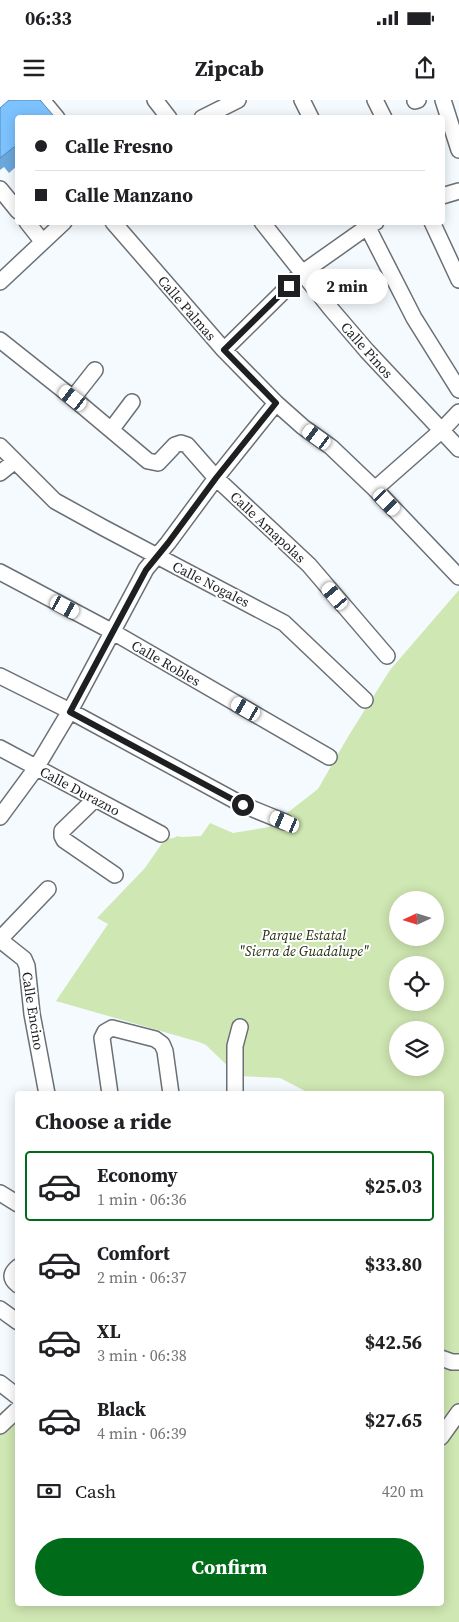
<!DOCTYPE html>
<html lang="en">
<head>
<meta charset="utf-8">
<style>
  body { margin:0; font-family:"Source Serif 4",serif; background:#f2f2f2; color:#202124; height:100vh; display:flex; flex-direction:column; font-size:19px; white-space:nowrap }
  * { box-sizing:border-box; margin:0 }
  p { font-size:16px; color:#757577 }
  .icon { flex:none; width:28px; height:28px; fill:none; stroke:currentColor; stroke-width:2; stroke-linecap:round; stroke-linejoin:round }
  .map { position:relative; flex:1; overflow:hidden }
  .drawer { position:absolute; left:15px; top:991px; width:429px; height:515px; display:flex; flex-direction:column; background:#fff; border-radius:5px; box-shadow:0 2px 12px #0003 }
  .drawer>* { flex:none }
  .banner { position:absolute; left:15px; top:15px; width:430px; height:110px; border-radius:5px; box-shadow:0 2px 12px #0003; display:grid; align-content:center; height:110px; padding:0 20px; background:#fff }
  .needle { width:32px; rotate:266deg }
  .controls { position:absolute; left:389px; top:791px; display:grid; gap:10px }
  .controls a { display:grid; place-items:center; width:55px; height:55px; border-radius:50%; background:#fff; box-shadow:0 2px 12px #0003; font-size:25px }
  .end { position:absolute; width:22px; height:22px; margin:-11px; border:6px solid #1d1f21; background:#fff; box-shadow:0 0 0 2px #fff }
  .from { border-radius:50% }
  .bubble { position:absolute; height:35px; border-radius:18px; background:#fff; box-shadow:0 2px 12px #0003; font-size:16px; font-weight:700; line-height:35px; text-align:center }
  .car { position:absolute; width:15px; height:30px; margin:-15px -8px; border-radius:6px; box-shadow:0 0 4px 1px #0007; background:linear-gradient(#fff 24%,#345 0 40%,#fff 0 76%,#345 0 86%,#fff 0) }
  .banner b { display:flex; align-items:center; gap:18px; height:48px; font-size:19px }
  .banner b+b { border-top:1px solid #e0e0e0 }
  .banner i { width:12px; height:12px; background:#202124 }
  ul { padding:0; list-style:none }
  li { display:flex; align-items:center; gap:15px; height:70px; margin:0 10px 8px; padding:0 10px; border:2px solid transparent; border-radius:5px }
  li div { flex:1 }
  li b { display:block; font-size:19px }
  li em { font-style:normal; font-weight:700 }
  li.selected { border-color:#006b19 }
  li>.icon { width:45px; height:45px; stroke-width:1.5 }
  h2 { padding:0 20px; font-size:22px; line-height:60px }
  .pay { display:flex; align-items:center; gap:12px; height:55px; padding:0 20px; font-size:19px }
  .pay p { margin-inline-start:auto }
  .cta { display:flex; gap:10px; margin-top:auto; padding:10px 20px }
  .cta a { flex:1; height:58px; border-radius:30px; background:#006b19; color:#fff; font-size:20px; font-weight:700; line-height:58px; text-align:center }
  .status { display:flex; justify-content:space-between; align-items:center; height:35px; padding:0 25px; background:#fff; direction:ltr }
  .status svg { height:14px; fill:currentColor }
  header { display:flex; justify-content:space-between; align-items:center; height:65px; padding:0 20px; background:#fff; font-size:22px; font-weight:700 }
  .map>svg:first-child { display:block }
  .green { fill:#cfe7b2; fill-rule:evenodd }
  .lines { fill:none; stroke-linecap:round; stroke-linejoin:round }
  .minor-casing { stroke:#6b7075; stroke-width:18 }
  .minor { stroke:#fff; stroke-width:15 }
  .wall { fill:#6ba7db }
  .building { fill:#7cc2ff; stroke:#5788b2 }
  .route { stroke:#1d1f21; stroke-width:6 }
  .labels { text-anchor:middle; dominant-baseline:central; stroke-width:4; stroke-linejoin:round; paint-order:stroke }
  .street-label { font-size:14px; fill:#1d1f21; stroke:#fff }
  .park-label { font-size:14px; font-style:italic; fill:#23300e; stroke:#fff }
</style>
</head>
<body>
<div class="status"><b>06:33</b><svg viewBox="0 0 49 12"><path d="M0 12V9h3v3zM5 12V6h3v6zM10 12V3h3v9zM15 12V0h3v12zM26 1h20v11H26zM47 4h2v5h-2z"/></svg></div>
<header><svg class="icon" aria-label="menu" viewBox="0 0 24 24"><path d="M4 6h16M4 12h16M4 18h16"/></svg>Zipcab<svg class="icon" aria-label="share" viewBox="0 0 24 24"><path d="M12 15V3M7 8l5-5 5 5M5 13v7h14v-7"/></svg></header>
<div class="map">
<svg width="459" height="1522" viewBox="0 0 459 1522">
  <rect width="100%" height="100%" fill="#f5fafe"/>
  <path class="green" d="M459,490V1522H0V1322L17,1306L18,1504H441V994H311L280,978L238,976L206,945L199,942L56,901L108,824L97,818L145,768L165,739L174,738L177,736L182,737L201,736L210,723L233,733L269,727L318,689L349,635L390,570ZM398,800H435V838H398ZM398,865H435V902H398ZM398,930H435V968H398Z"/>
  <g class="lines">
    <g class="minor-casing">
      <path id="minor" d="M42,0L57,18
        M155,0L169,18
        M302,0L311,18
        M375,0L384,18
        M443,0L459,50
        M415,1L418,0
        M202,18L238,0
        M0,89L18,111
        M442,96L459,91
        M27,122L42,141
        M113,122L224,250L276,303L303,327L331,347L375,389L459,477
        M262,122L331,209L367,251L459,349
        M365,122L414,218L459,290
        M432,122L459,180
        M0,182L64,122
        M0,240L73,298L148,361L158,363L175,345L181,343L187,345L216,378L309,465L387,556
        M224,250L302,173L367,127L376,122
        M73,298L95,270
        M111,330L132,302
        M0,346L55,401L104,428L284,523L365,600
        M0,373L15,361
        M375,389L442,330L459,312
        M0,472L113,532L329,657
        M0,576L70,611L243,705L285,722
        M0,648L161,734
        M95,699L62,731V736L64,740L115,775
        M0,717L36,668L70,611L146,469L168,443L216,378L276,303
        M0,839L48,789
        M0,840L24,859L27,866L32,914L47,994
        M110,994L102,938L105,932L112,928L155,939L162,944L165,951L171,994
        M235,994V946L240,927
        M0,1093L18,1104
        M18,1167C11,1173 9,1178 18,1185
        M0,1209L18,1222
        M441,1258L452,1262H459
        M0,1283L18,1297
        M0,1326L18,1309
        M441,1337L459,1312"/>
    </g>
    <use href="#minor" class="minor"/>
  </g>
  <path class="wall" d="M40,0L54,18H18V65L9,73L4,67L0,70V8Z"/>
  <path class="building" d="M9,0H40L53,15L50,18H18V44L0,58V8Z"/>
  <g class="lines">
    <path class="route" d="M243,705L70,612L146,470L168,443L216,378L276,303L224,250L289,186"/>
  </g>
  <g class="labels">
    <g class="street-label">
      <text transform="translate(187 208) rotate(49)">Calle Palmas</text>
      <text transform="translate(367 250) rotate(48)">Calle Pinos</text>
      <text transform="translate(268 427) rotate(43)">Calle Amapolas</text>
      <text transform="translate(211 484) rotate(27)">Calle Nogales</text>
      <text transform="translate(166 563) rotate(30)">Calle Robles</text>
      <text transform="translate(80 691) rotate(28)">Calle Durazno</text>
      <text transform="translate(33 911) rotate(81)">Calle Encino</text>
    </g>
    <g class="park-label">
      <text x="304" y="835">Parque Estatal<tspan x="304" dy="16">"Sierra de Guadalupe"</tspan></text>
    </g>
  </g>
</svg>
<div class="controls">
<a><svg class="needle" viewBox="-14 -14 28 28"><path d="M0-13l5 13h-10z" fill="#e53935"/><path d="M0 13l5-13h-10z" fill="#757577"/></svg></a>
<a><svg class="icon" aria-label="locate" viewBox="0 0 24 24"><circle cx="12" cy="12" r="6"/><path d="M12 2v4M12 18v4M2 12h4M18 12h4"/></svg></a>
<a><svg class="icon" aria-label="layers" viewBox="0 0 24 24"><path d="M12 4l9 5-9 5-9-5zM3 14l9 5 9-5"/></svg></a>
</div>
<i class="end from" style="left:243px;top:705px"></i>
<i class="end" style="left:289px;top:186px"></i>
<div class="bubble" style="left:306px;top:169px;width:82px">2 min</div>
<i class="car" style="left:73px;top:298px;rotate:308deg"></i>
<i class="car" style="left:317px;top:337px;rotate:306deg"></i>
<i class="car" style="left:387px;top:402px;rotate:136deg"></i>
<i class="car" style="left:335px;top:496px;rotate:320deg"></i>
<i class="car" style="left:65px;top:507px;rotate:118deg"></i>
<i class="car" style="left:246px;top:609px;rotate:300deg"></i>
<i class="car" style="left:285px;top:722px;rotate:293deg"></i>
<div class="banner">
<b><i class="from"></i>Calle Fresno</b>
<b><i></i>Calle Manzano</b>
</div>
<section class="drawer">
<h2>Choose a ride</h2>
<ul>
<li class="selected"><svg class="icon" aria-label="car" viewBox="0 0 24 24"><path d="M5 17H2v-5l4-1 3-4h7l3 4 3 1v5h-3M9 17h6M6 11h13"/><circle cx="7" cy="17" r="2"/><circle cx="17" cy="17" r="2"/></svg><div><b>Economy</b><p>1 min · 06:36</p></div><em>$25.03</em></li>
<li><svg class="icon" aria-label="car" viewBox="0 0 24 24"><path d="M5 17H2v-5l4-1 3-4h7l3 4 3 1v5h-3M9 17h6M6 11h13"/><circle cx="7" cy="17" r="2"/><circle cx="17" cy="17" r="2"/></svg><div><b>Comfort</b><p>2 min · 06:37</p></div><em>$33.80</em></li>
<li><svg class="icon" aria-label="car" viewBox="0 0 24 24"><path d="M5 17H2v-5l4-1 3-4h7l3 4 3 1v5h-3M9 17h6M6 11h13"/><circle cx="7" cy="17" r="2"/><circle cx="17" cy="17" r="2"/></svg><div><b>XL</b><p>3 min · 06:38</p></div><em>$42.56</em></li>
<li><svg class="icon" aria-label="car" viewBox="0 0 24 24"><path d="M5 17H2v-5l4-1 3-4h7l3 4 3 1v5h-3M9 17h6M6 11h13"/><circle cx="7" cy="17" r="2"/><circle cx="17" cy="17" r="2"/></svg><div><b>Black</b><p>4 min · 06:39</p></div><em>$27.65</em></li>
</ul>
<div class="pay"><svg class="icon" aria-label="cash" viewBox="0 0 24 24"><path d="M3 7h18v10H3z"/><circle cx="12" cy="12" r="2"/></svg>Cash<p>420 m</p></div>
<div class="cta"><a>Confirm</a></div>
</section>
</div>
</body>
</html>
